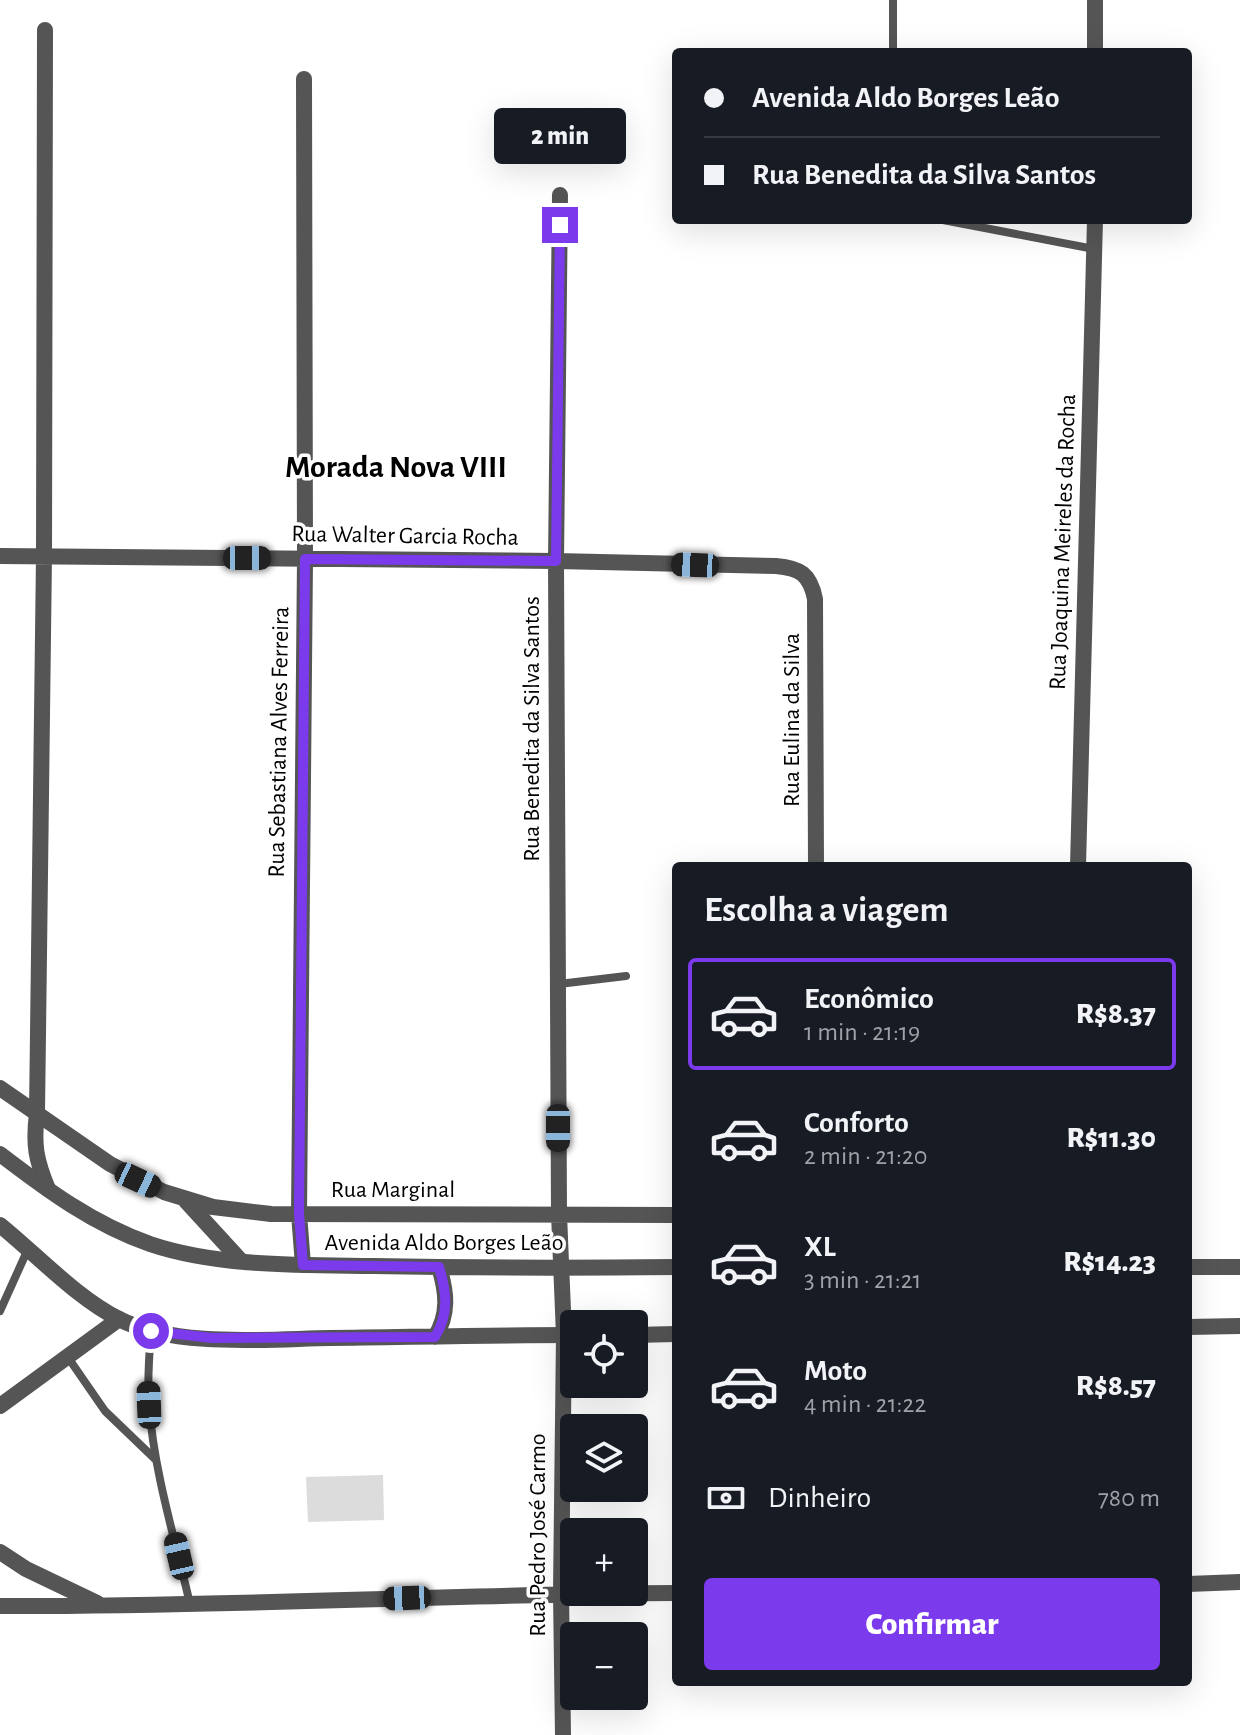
<!DOCTYPE html>
<html lang="pt">
<head>
<meta charset="utf-8">
<style>
  body { margin:0; font-family:"Alegreya Sans",sans-serif; background:#242831; color:#f1f3f6; height:100vh; display:flex; flex-direction:column; font-size:30px; white-space:nowrap }
  * { box-sizing:border-box; margin:0 }
  p { font-size:26px; color:#9ea1a6 }
  .icon { flex:none; width:44px; height:44px; fill:none; stroke:currentColor; stroke-width:2; stroke-linecap:round; stroke-linejoin:round }
  .map { position:relative; flex:1; overflow:hidden }
  .drawer { position:absolute; left:672px; top:862px; width:520px; height:824px; display:flex; flex-direction:column; background:#171b24; border-radius:8px; box-shadow:0 8px 32px #0002 }
  .drawer>* { flex:none }
  .guide { position:absolute; left:672px; top:48px; width:520px; height:176px; border-radius:8px; box-shadow:0 8px 32px #0002; display:grid; align-content:center; height:176px; padding:0 32px; background:#171b24 }
  .fabs { position:absolute; left:560px; top:1310px; display:grid; gap:16px }
  .fabs a { display:grid; place-items:center; width:88px; height:88px; border-radius:8px; background:#171b24; box-shadow:0 8px 32px #0002; font-size:40px }
  .end { position:absolute; width:36px; height:36px; margin:-18px; border:10px solid #7c3aed; background:#fff; box-shadow:0 0 0 4px #fff }
  .from { border-radius:50% }
  .bubble { position:absolute; height:56px; border-radius:8px; background:#171b24; box-shadow:0 8px 32px #0002; font-size:26px; font-weight:800; line-height:56px; text-align:center }
  .car { position:absolute; width:24px; height:48px; margin:-24px -12px; border-radius:10px; box-shadow:0 0 6px 2px #0007; background:linear-gradient(#222 24%,#8ab4d8 0 40%,#222 0 76%,#8ab4d8 0 86%,#222 0) }
  .guide b { display:flex; align-items:center; gap:28px; height:76px; font-size:30px }
  .guide b+b { border-top:2px solid #363941 }
  .guide i { width:20px; height:20px; background:#f1f3f6 }
  ul { padding:0; list-style:none }
  li { display:flex; align-items:center; gap:24px; height:112px; margin:0 16px 12px; padding:0 16px; border:4px solid transparent; border-radius:8px }
  li div { flex:1 }
  li b { display:block; font-size:30px }
  li em { font-style:normal; font-weight:800 }
  li.on { border-color:#7c3aed }
  li>.icon { width:72px; height:72px; stroke-width:1.5 }
  h2 { padding:0 32px; font-size:36px; line-height:96px }
  .pay { display:flex; align-items:center; gap:20px; height:88px; padding:0 32px; font-size:30px }
  .pay p { margin-inline-start:auto }
  .cta { display:flex; gap:16px; margin-top:auto; padding:16px 32px }
  .cta a { flex:1; height:92px; border-radius:8px; background:#7c3aed; color:#fff; font-size:32px; font-weight:800; line-height:92px; text-align:center }
  .map>svg:first-child { display:block }
  .green { fill:#dcdcdc }
  .lines { fill:none; stroke-linecap:round; stroke-linejoin:round }
  .service { stroke:#555; stroke-width:8 }
  .minor { stroke:#555; stroke-width:16 }
  .tertiary { stroke:#555; stroke-width:16 }
  .route { stroke:#7c3aed; stroke-width:10 }
  .labels { text-anchor:middle; dominant-baseline:central; stroke-width:7; stroke-linejoin:round; paint-order:stroke }
  .street-label { font-size:24px; fill:#000; stroke:#fff }
  .district-label { font-size:32px; font-weight:bold; fill:#000; stroke:#fff }
</style>
</head>
<body>
<div class="map">
<svg width="1240" height="1735" viewBox="0 0 1240 1735">
  <rect width="100%" height="100%" fill="#fff"/>
  <path class="green" d="M383,1475L384,1520L308,1522L306,1477Z"/>
  <g class="lines">
    <path class="service" d="M893,0V52
      M943,220L1094,249
      M559,984L626,976
      M0,1311L28,1249
      M151,1331C149,1356 147,1381 149,1405C154,1472 175,1539 190,1604
      M67,1356L105,1411L155,1459"/>
    <path class="minor" d="M45,30L44,556L37,1113C33,1145 36,1160 48,1189
      M1095,52V0
      M560,195L556,561L559,1214L564,1335L561,1593L563,1735
      M0,556L556,561L776,566C800,568 810,574 815,599L816,866
      M1078,866L1095,220
      M0,1088L110,1164L164,1192L213,1207L271,1214L676,1215
      M186,1201L241,1261
      M303,1265L299,1214L305,559L304,79
      M0,1406L119,1319
      M0,1552L26,1569L97,1603
      M1188,1584L1240,1582
      M0,1606C225,1607 451,1594 676,1593"/>
    <path class="tertiary" d="M0,1154C47,1190 93,1224 150,1244C218,1267 301,1265 373,1266C474,1268 575,1268 676,1267
      M0,1225C37,1255 77,1298 119,1319C175,1348 268,1339 330,1338C411,1337 493,1335 574,1335
      M1188,1267H1240
      M1188,1327L1240,1326
      M634,1335L676,1334
      M435,1337C449,1314 447,1293 439,1267"/>
  </g>
  <g class="lines">
    <path class="route" d="M151,1331L212,1338L435,1337C449,1314 447,1293 439,1267L303,1265L299,1214L305,559L556,561L560,225"/>
  </g>
  <g class="labels">
    <g class="street-label">
      <text transform="translate(405 536) rotate(1)">Rua Walter Garcia Rocha</text>
      <text transform="translate(1063 542) rotate(-88)">Rua Joaquina Meireles da Rocha</text>
      <text transform="translate(792 720) rotate(-90)">Rua Eulina da Silva</text>
      <text transform="translate(532 729) rotate(-90)">Rua Benedita da Silva Santos</text>
      <text transform="translate(279 742) rotate(-89)">Rua Sebastiana Alves Ferreira</text>
      <text x="393" y="1190">Rua Marginal</text>
      <text x="444" y="1243">Avenida Aldo Borges Leão</text>
      <text transform="translate(538 1535) rotate(-90)">Rua Pedro José Carmo</text>
    </g>
    <g class="district-label">
      <text x="396" y="467">Morada Nova VIII</text>
    </g>
  </g>
</svg>
<div class="fabs">
<a><svg class="icon" aria-label="locate" viewBox="0 0 24 24"><circle cx="12" cy="12" r="6"/><path d="M12 2v4M12 18v4M2 12h4M18 12h4"/></svg></a>
<a><svg class="icon" aria-label="layers" viewBox="0 0 24 24"><path d="M12 4l9 5-9 5-9-5zM3 14l9 5 9-5"/></svg></a>
<a>+</a>
<a>−</a>
</div>
<i class="end from" style="left:151px;top:1331px"></i>
<i class="end" style="left:560px;top:225px"></i>
<div class="bubble" style="left:494px;top:108px;width:132px">2 min</div>
<i class="car" style="left:247px;top:558px;rotate:90deg"></i>
<i class="car" style="left:695px;top:565px;rotate:272deg"></i>
<i class="car" style="left:558px;top:1128px;rotate:180deg"></i>
<i class="car" style="left:138px;top:1180px;rotate:115deg"></i>
<i class="car" style="left:149px;top:1405px;rotate:358deg"></i>
<i class="car" style="left:179px;top:1556px;rotate:347deg"></i>
<i class="car" style="left:407px;top:1598px;rotate:268deg"></i>
<div class="guide">
<b><i class="from"></i>Avenida Aldo Borges Leão</b>
<b><i></i>Rua Benedita da Silva Santos</b>
</div>
<section class="drawer">
<h2>Escolha a viagem</h2>
<ul>
<li class="on"><svg class="icon" aria-label="car" viewBox="0 0 24 24"><path d="M5 17H2v-5l4-1 3-4h7l3 4 3 1v5h-3M9 17h6M6 11h13"/><circle cx="7" cy="17" r="2"/><circle cx="17" cy="17" r="2"/></svg><div><b>Econômico</b><p>1 min · 21:19</p></div><em>R$8.37</em></li>
<li><svg class="icon" aria-label="car" viewBox="0 0 24 24"><path d="M5 17H2v-5l4-1 3-4h7l3 4 3 1v5h-3M9 17h6M6 11h13"/><circle cx="7" cy="17" r="2"/><circle cx="17" cy="17" r="2"/></svg><div><b>Conforto</b><p>2 min · 21:20</p></div><em>R$11.30</em></li>
<li><svg class="icon" aria-label="car" viewBox="0 0 24 24"><path d="M5 17H2v-5l4-1 3-4h7l3 4 3 1v5h-3M9 17h6M6 11h13"/><circle cx="7" cy="17" r="2"/><circle cx="17" cy="17" r="2"/></svg><div><b>XL</b><p>3 min · 21:21</p></div><em>R$14.23</em></li>
<li><svg class="icon" aria-label="car" viewBox="0 0 24 24"><path d="M5 17H2v-5l4-1 3-4h7l3 4 3 1v5h-3M9 17h6M6 11h13"/><circle cx="7" cy="17" r="2"/><circle cx="17" cy="17" r="2"/></svg><div><b>Moto</b><p>4 min · 21:22</p></div><em>R$8.57</em></li>
</ul>
<div class="pay"><svg class="icon" aria-label="cash" viewBox="0 0 24 24"><path d="M3 7h18v10H3z"/><circle cx="12" cy="12" r="2"/></svg>Dinheiro<p>780 m</p></div>
<div class="cta"><a>Confirmar</a></div>
</section>
</div>
</body>
</html>
